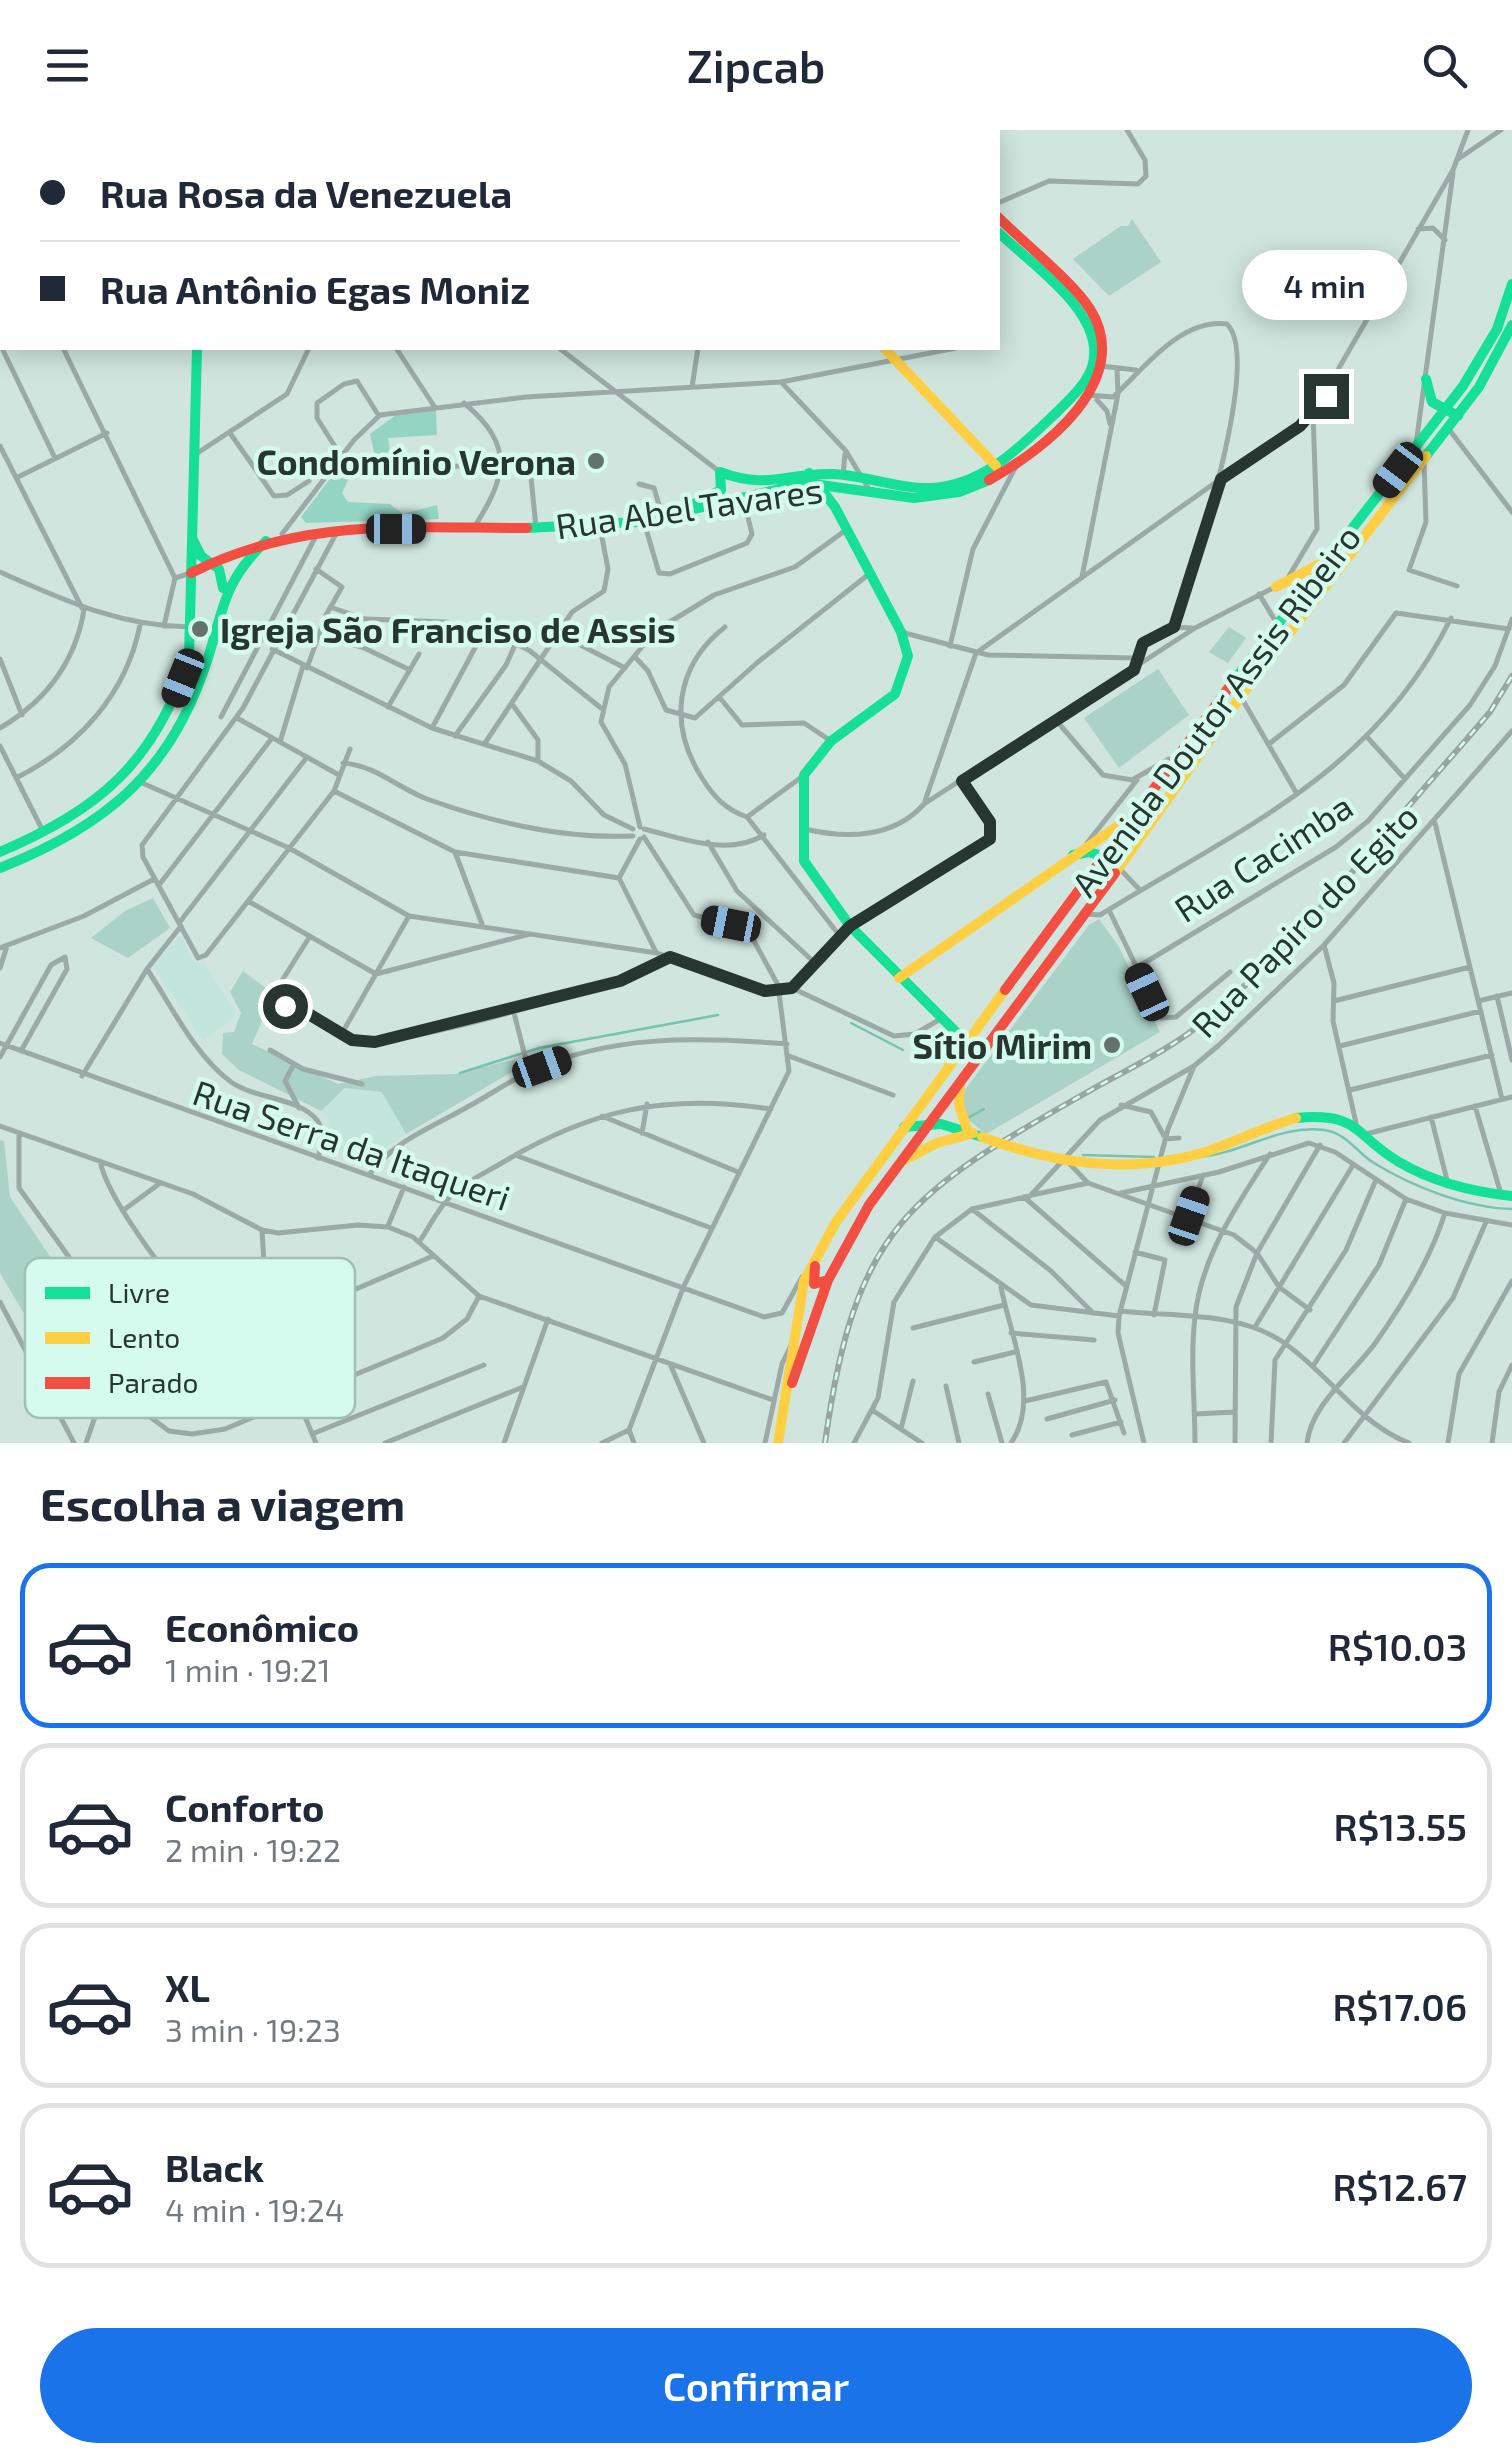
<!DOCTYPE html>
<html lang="pt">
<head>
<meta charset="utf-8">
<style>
  body { margin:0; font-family:"Exo 2",sans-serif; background:#f6f6f7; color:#1f2937; height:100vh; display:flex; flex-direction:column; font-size:38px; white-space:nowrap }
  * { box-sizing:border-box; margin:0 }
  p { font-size:32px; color:#747a83 }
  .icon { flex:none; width:55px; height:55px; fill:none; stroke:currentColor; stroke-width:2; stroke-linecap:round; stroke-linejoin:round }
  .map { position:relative; height:1313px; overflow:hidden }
  .side { display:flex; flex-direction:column; background:#fff; flex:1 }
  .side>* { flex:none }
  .top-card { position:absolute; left:0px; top:0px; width:1000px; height:220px; box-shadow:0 5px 25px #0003; display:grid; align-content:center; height:220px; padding:0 40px; background:#fff }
  .end { position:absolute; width:45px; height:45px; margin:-22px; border:12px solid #273631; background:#fff; box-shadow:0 0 0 5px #fff }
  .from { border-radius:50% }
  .bubble { position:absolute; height:70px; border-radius:35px; background:#fff; box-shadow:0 5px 25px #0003; font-size:32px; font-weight:600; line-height:70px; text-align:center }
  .car { position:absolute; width:30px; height:60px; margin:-30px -15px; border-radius:12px; box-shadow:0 0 8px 2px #0007; background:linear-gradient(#222 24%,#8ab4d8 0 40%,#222 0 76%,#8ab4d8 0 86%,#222 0) }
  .top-card b { display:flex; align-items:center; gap:35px; height:95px; font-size:38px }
  .top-card b+b { border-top:2px solid #e0e1e3 }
  .top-card i { width:25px; height:25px; background:#1f2937 }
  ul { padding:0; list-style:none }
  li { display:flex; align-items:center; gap:30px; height:165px; margin:0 20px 15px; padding:0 20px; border:5px solid #e0e1e3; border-radius:30px }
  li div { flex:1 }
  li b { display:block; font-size:38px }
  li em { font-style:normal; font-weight:600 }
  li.current { border-color:#1a73e8 }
  li>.icon { width:90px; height:90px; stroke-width:1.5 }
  h2 { padding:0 40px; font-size:45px; line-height:120px }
  .primary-button { display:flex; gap:20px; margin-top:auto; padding:20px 40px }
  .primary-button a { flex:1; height:115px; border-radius:60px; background:#1a73e8; color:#fff; font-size:40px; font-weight:600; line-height:115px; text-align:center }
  header { display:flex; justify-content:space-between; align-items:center; height:130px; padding:0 40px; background:#fff; font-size:45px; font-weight:600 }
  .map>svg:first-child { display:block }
  .built { fill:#c2e6db }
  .green { fill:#aad2c6 }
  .forest { fill:#94d4c3 }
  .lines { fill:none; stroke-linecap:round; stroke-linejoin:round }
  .stream { stroke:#76c3af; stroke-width:2.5 }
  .street { stroke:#9baaa6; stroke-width:5 }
  .fast { stroke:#16e098; stroke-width:10 }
  .slow { stroke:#ffcf43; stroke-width:10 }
  .jam { stroke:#f24e42; stroke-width:10 }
  .rail-casing { stroke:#98a5a2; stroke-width:6 }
  .rail { stroke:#d4fbee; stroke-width:2.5; stroke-dasharray:8; stroke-linecap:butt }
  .slow-bridge { stroke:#ffcf43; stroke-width:10 }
  .route { stroke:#273631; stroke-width:12 }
  .poi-dot { fill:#62736e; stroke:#d4fbee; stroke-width:4 }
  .labels { text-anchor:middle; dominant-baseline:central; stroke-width:9; stroke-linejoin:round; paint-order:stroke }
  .poi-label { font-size:35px; font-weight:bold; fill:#273631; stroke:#d4fbee; text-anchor:end }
  .street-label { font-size:35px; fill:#273631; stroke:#d4fbee }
  .key { fill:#d4fbee; stroke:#a0c0b5; stroke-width:2.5 }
  .key-label { font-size:28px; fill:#273631 }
</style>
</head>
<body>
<header><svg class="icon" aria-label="menu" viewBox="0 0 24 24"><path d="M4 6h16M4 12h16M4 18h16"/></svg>Zipcab<svg class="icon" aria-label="search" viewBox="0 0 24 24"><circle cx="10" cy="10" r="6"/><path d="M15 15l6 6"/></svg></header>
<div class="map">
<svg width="1512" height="1313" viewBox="0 0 1512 1313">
  <rect width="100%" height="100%" fill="#cfe5de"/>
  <path class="built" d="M181,805L195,833L205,834L234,879V888L203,910L153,836Z
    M345,958L383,962L406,1004L361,1033L327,1017L329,990L321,981Z"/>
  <path class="green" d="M1132,89L1161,132L1109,166L1073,129L1121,96H1128Z
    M1229,497L1246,508L1228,533L1209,522Z
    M1158,539L1189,585L1119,638L1084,588Z
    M153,768L170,798L128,828L91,808L125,781Z
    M1099,789L1119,817L1160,902L986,1004L961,984L964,961L1089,795Z
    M243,841L267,859L271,870L252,914L338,954L376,946L456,944L515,929V940L406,1004L382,962L345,958L321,981L239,940L222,924L223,903L234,902L241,883L230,862Z
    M0,1010L4,1011L10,1067L72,1159L44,1170L55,1199L38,1207L0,1143Z"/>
  <path class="forest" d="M436,280L437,305L388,308L393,341L378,340L370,304L396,285Z
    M351,321L353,339L342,363L348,372L390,374L403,384L437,375L439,389L306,393L301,387Z"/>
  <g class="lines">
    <path class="stream" d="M851,893L903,920
      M460,943L539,918L718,885
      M968,988L984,979
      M1083,1025L1154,1027
      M1166,1027L1175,1026
      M1198,1027C1242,1024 1280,994 1324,1000C1347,1003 1357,1023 1374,1033C1413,1057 1467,1078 1512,1079"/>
    <path class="street" d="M14,0V2
      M741,0V2
      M760,0L767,2
      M871,0L873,2
      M124,2V0
      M334,2V0
      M345,2L346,0
      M373,2L374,0
      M461,2L462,0
      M1458,29L1501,0
      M0,38L2,37
      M0,42H2
      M998,73L1049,51L1138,54L1146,46L1145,30L1127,0
      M1418,99L1433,98L1445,110
      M0,214L55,328
      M63,218L175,448
      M396,218L434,276
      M559,218L720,342
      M1093,235L1136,240
      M781,252L846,321L870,361
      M692,257L698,218
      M1088,265L1113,267C1143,240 1180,188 1227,194C1264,231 1190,447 1174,497
      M1097,270L1107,281L1110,294
      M464,273C516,316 506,348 473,399
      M1448,298L1512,382
      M230,303L274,366L287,365L309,351
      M1416,314L1453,43
      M0,316L82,478
      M196,324L287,264L309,218
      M341,326L317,288V273L344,254L357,251L377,283
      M1424,332L1426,392L1409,440L1457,456
      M448,337L502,332
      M530,338L536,397
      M843,345L845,324
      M16,348L107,303
      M639,354L654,358L662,385
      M644,392L659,443L670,444L747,413L752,404L743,367
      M337,402L243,578L142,715L143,727L198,828L206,825L334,661L350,619
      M282,404L354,310L380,285L526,267L781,252L956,218
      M0,442C64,470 118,496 190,497
      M1289,446L1317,399L1313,283
      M1082,447L1118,264L1117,239
      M1259,464L1276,492
      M330,477L365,489L446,492L509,510L530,521L601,578
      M164,496L175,448L191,443
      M725,497C675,536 668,595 702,648C713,666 726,680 747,687L803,646
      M901,502L988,525L1135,528
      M559,504L625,538
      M318,506L362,517L410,540
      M950,516L973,419L1015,338
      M272,519L432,598L538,631L571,651L604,685L633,699
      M976,523L1313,283L1453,40L1468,0
      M635,527L648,541L666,580L695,588L758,532L869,444
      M0,529L22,585
      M307,538L326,485L342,457L316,439
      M1134,540C1136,509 1162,495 1192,498
      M1241,567L1297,664
      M720,568L742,595L804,593L831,611
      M512,574L538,610V631
      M388,577L419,524
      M221,587L317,404
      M237,588L339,645
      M1055,589L1103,645L1132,650L1169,629
      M0,598C46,571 75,533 84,480
      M432,598L483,503
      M455,606L506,535L516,513
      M1368,608L1405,649
      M280,612L303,536
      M485,613L572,482L604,461L608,439L600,397
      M1269,614L1344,555L1396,483L1509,499
      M0,616L44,703
      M343,633C375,635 398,658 427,669C491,692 565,709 633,706
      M16,648C78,617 126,565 140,495
      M140,652L289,718L409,786L657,823L772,862L800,852L821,822L850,796L989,709L990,692L962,651
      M334,661L455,722L619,748
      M925,671L976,523
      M747,687L839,805
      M1435,693L1502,969
      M640,697L625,634L601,592L609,557L655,501L714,465L795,437L846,400
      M644,699C681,708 728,727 764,705
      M805,699C847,709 894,708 924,674L1195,498L1277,456
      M708,712L737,761L814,832
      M1087,713L1137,650
      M455,722L482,794
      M1119,738L1138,758
      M619,748L656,822
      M619,748L640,709
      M159,755L272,608
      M248,771L376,844L530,804
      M1109,780L1161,888L1176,887L1230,842
      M1087,784L1100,785C1239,699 1375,643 1451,488
      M179,793L307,627
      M310,806L283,849L280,863C294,881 335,907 358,911C404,918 625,853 669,828
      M1324,815L1334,853L1333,891L1356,993
      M0,818L84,786L154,749
      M0,838L7,816
      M1136,838L1336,717L1368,691L1470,575L1495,536L1512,489
      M147,839C171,875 195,926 231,952C255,969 298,967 317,990C326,1002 321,1015 318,1028
      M792,858L894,906L915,904L942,888
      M1497,866L1512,930
      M1334,871L1470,837
      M1478,871L1512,863
      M513,879L529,942
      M276,892L287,871
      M341,905L409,786
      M0,913L764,1187L782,1183L802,1147
      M1340,916L1481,881
      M270,920L303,939L362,954
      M789,926L893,965
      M0,927L51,835L65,827L67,839L21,921
      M294,934L285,951L299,978
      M82,946L147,839L181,796
      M1350,960L1492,925
      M1121,975L1151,982L1164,1006
      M1475,976L1501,1064
      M602,986L738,1042
      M1431,987L1448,1054
      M0,996L193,1064L262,1100L278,1103L358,1095L388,1097L413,1107L479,1166L773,1270
      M19,1003V1058L69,1127L134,1275L169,1301L192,1304L225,1299L443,1208L467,1189L479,1166
      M642,1003L647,974
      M1366,1004L1512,967
      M1165,1009L1179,1008
      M515,1025L711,1098
      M100,1031C107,1066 164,1145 191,1169C212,1186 239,1194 264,1201
      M1067,1031L1088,1053L1234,1105L1257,1123L1279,1157L1310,1180
      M369,1045C393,1012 428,999 462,980C485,968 506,953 529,942C610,904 700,907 787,914
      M1121,1063L1219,1042L1309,1013L1335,1022L1406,1069L1445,1083L1512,1095
      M1032,1065L1088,1053
      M1024,1067L1126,1156
      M125,1079L159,1054
      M972,1079L1051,1141L1093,1183
      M1189,1085L1203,1045
      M388,1096L404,1057
      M262,1100L268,1199L316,1313
      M935,1107L1031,1175L1119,1186
      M419,1112C429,1098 437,1080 449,1068C463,1053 483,1044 500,1034C591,979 666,963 771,979
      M1135,1122L1165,1130L1154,1185
      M1001,1157C1010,1205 1041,1270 1011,1313
      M0,1172L74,1313
      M1120,1181C1174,1187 1237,1181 1283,1212C1327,1242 1359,1294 1409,1313
      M1255,1197L1353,1035
      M913,1198L1004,1175
      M1011,1203L1094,1210
      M974,1232L1015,1222
      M670,1234L704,1313
      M1313,1236L1379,1135L1406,1069
      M946,1256L959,1313
      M125,1258L433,1126
      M988,1264L1002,1313
      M1025,1271L1106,1252L1124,1303
      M872,1280L922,1313
      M1195,1284L1235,1282
      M1047,1289L1115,1270
      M901,1299L913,1251
      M629,1300L634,1313
      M312,1304L484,1235
      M1072,1305L1121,1292
      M86,1313L113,1234
      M385,1313L523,1257
      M504,1313L548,1189
      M602,1313L629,1300L683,1158L789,941L778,855L754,811L737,796L694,785L644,707
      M765,1313L782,1234L793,1211
      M854,1313L878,1268L894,1172L935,1107L972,1079L1030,1066L1100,990L1194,936L1219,915L1324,815L1512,601
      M1144,1313L1118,1203L1119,1186L1168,999L1194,936
      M1195,1313C1195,1272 1190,1228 1195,1187C1201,1127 1238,1073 1270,1024
      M1235,1313L1236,1177L1257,1123L1320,1015
      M1271,1313L1275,1230L1346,1120L1375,1052
      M1307,1313C1311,1274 1354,1243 1376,1212C1404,1172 1430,1130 1445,1083
      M1344,1313L1453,1168L1486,1092
      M1448,1313L1459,1244L1512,1151
      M1492,1313L1499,1262L1512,1235"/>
    <path class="fast" d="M574,2L575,0
      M957,2L958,0
      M968,2L969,0
      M1426,249L1432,272L1458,286
      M1426,326L1479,257L1512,195
      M720,342C768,360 785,343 832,344C865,345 898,359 930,358C984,356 1022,315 1058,281C1076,263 1097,245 1094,217C1089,172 1029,132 998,102
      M809,343L835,377L901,502L908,526L895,564L831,611L804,645V731L850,796L966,912
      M694,374L721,360L720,342
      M527,398L638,392L806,353L914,368L959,362L989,350
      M193,410L201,426L219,439L223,458
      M1235,549L1463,256L1497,199L1512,154
      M0,722C100,679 154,633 189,528L197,218
      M1073,725L1089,722L1102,726
      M0,738C106,696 171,642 207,531C224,478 223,452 266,411
      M1296,988C1361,982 1353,1005 1399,1032C1433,1052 1473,1062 1512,1066
      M904,997L941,994L982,1007"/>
    <path class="slow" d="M884,218L996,336
      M1276,457L1322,433
      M1115,743L1241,566L1426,326
      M899,848L1125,691
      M960,954L959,975L967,999
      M904,1030L937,1013L973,1003
      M778,1313L804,1151L836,1092L1005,860"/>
    <path class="jam" d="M220,0V2
      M989,350C1044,320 1135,250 1090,179C1073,152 1023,112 998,87
      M191,443C303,387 406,398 527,398
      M1005,860L1235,549
      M815,1136L814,1154L828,1150
      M792,1253L828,1150L869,1075L1115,743"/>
    <g class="rail-casing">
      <path id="rail" d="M825,1313C855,1096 909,1063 1091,960C1130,938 1173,918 1207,889C1301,811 1379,708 1460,617L1490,582L1512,546"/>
    </g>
    <use href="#rail" class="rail"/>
    <path class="slow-bridge" d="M982,1007C1053,1033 1127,1045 1202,1023C1234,1013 1264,997 1296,988"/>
  </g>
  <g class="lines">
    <path class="route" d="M285,876L287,871L352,910L375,912L620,851L670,827L765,861L792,858L850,796L990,709V692L962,651L1134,540L1143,513L1174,497L1221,349L1300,296L1326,266"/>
  </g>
  <g class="poi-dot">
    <circle cx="596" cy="331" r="10"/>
    <circle cx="200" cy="499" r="10"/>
    <circle cx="1112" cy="915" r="10"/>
  </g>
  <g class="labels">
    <g class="poi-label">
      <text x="576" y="331">Condomínio Verona</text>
      <text x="220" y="499" text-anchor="start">Igreja São Franciso de Assis</text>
      <text x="1092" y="915">Sítio Mirim</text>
    </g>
    <g class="street-label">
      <text transform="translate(689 377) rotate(-8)">Rua Abel Tavares</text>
      <text transform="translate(1215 580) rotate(-53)">Avenida Doutor Assis Ribeiro</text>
      <text transform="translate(1263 727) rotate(-33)">Rua Cacimba</text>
      <text transform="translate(1304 790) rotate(-46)">Rua Papiro do Egito</text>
      <text transform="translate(352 1014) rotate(19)">Rua Serra da Itaqueri</text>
    </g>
  </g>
  <rect x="25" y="1128" width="330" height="160" rx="15" class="key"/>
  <rect x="45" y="1157" width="45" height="12" fill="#16e098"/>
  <rect x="45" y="1202" width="45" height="12" fill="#ffcf43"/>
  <rect x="45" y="1247" width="45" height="12" fill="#f24e42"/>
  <g class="key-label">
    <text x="108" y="1173">Livre</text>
    <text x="108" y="1218">Lento</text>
    <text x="108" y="1263">Parado</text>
  </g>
</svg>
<i class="end from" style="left:285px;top:876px"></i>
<i class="end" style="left:1326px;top:266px"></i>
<div class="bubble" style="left:1242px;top:120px;width:165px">4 min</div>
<i class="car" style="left:1398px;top:340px;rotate:217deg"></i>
<i class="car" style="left:396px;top:399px;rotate:90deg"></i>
<i class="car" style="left:183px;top:548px;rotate:202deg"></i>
<i class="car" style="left:731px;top:794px;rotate:281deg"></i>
<i class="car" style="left:1147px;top:862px;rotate:335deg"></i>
<i class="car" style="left:542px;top:937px;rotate:70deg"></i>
<i class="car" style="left:1189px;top:1086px;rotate:19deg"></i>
<div class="top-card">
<b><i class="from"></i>Rua Rosa da Venezuela</b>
<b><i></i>Rua Antônio Egas Moniz</b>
</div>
</div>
<section class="side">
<h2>Escolha a viagem</h2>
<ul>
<li class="current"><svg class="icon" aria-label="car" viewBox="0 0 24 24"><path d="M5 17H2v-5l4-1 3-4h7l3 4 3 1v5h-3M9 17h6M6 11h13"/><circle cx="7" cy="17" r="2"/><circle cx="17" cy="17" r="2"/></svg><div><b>Econômico</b><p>1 min · 19:21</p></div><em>R$10.03</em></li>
<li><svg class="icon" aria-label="car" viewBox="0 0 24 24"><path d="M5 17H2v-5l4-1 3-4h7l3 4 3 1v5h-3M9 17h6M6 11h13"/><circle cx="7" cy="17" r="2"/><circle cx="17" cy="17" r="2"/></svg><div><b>Conforto</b><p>2 min · 19:22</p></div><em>R$13.55</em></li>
<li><svg class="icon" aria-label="car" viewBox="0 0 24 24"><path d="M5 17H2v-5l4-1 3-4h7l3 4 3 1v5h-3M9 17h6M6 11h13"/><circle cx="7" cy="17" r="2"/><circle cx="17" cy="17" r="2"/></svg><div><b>XL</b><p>3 min · 19:23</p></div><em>R$17.06</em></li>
<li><svg class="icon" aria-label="car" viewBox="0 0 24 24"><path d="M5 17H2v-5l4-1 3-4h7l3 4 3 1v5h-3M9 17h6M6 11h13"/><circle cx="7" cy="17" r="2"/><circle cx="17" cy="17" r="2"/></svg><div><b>Black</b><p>4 min · 19:24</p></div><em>R$12.67</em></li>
</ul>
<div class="primary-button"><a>Confirmar</a></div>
</section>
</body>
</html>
